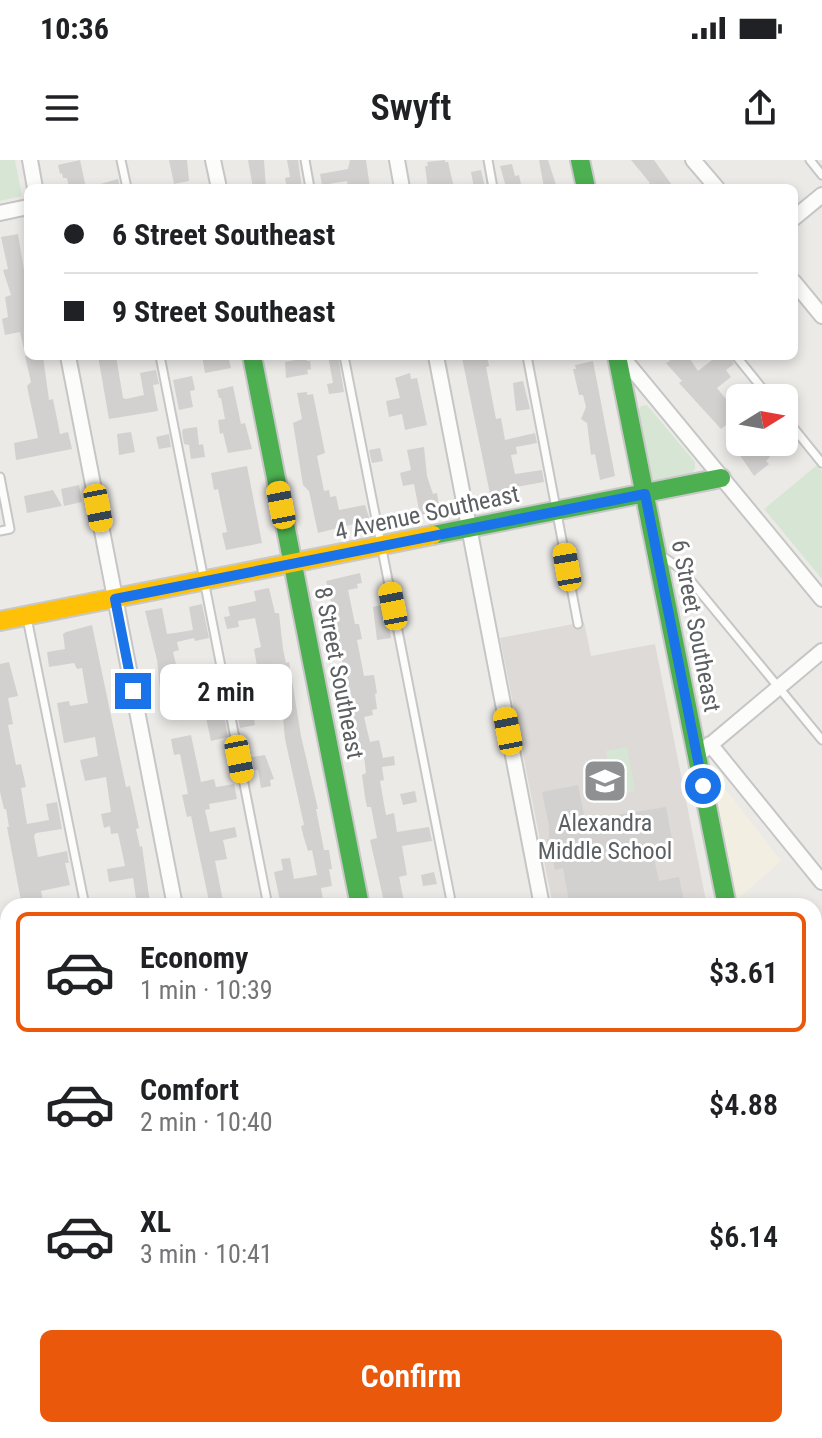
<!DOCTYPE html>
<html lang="en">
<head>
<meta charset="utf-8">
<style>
  body { margin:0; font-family:"Roboto Condensed",sans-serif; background:#f2f2f2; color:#202124; height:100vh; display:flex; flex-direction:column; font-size:30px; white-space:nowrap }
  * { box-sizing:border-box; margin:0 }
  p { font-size:26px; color:#757577 }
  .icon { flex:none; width:44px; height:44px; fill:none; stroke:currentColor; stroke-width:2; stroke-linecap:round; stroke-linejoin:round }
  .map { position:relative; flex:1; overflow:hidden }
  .panel { position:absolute; left:0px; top:738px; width:822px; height:540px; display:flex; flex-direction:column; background:#fff; border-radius:24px 24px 0 0; box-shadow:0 4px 12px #0003 }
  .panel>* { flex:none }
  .banner { position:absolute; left:24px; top:24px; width:774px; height:176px; border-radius:12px; box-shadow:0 4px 12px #0003; display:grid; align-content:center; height:176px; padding:0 40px; background:#fff }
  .needle { width:52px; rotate:79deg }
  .controls { position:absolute; left:726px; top:224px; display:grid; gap:16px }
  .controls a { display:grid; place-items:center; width:72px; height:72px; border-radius:12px; background:#fff; box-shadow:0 4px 12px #0003; font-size:40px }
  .end { position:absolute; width:36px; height:36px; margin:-18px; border:10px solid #1a73e8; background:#fff; box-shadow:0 0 0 4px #fff }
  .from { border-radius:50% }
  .bubble { position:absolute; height:56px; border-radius:12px; background:#fff; box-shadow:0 4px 12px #0003; font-size:26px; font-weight:600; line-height:56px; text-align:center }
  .car { position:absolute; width:24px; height:48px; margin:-24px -12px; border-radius:10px; box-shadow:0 0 6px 2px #0007; background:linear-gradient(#f5c518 24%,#345 0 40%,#f5c518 0 76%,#345 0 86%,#f5c518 0) }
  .banner b { display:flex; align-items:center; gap:28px; height:76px; font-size:30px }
  .banner b+b { border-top:2px solid #e0e0e0 }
  .banner i { width:20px; height:20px; background:#202124 }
  ul { padding:14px 0 0; list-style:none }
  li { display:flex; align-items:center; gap:24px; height:120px; margin:0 16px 12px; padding:0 24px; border:4px solid transparent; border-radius:12px }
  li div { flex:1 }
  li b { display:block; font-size:30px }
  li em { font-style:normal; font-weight:600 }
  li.active { border-color:#ea580c }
  li>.icon { width:72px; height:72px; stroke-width:1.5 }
  .button { display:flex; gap:16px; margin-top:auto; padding:16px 40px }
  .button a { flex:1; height:92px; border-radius:12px; background:#ea580c; color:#fff; font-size:32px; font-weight:600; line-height:92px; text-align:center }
  .status { display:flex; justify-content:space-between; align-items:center; height:56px; padding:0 40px; background:#fff; direction:ltr }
  .status svg { height:22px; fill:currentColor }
  header { display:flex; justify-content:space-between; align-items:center; height:104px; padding:0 40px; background:#fff; font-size:36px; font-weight:600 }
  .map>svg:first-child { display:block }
  .commercial { fill:#f3eee2 }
  .education { fill:#dddad7 }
  .green { fill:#d7e6d4 }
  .building { fill:#d2d1cf }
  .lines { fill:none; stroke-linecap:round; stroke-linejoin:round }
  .lane-casing { stroke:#c6c6c6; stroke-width:11 }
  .street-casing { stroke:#c6c6c6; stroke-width:18 }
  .fast-casing { stroke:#c8c8c8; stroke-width:22 }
  .slow-casing { stroke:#c8c8c8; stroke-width:22 }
  .path { stroke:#c6cac8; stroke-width:2; stroke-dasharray:8 4; stroke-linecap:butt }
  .lane { stroke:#fcfcfb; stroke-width:7 }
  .street { stroke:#fcfcfb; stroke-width:14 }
  .fast { stroke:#4caf50; stroke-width:18 }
  .slow { stroke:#ffc107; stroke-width:18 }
  .route { stroke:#1a73e8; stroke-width:10 }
  .labels { text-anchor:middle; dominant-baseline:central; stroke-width:6; stroke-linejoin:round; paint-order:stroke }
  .street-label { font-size:24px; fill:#5d6063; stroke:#fff }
  .poi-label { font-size:24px; fill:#5d6063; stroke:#fff }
</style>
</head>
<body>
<div class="status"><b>10:36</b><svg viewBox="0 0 49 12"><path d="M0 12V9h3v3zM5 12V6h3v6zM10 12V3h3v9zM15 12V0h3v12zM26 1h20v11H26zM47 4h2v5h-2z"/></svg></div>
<header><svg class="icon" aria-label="menu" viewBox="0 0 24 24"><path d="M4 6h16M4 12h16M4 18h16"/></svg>Swyft<svg class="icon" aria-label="share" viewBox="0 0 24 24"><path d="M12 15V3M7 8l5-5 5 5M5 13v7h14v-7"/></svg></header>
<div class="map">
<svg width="822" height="1278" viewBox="0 0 822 1278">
  <rect width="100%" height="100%" fill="#ebeae7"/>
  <path class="commercial" d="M726,630L781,701L737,740L715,632Z
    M814,1170L822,1172V1278H616L656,1270H814Z"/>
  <path class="education" d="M584,462L591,496L655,484L707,746H553L500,478Z"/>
  <path class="green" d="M0,0H15L22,36L0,41Z
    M647,245L695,302V310L691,314L656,321L652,319L638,251L641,246Z
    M817,305L822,311V419L764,349Z
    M627,587L635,631L614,634L606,591Z
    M814,878L822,887V956L814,944Z
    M822,1063V1172L814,1170V1064Z
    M8,1141V1270H338L303,1278H0V1143Z"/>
  <path class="building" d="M80,0L86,28H69L67,18H63L62,13L60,14L58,5Z
    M169,0H187L189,21L174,24Z
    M248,0H264L266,28H253Z
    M287,0H298L302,28H287L285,18L290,17Z
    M350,0H366L370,28H348L347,21L322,25L320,14L348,9Z
    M445,0V2H448L454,28H428L425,6H428L427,2Z
    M539,0H548L557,28H544Z
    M631,0H654L674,28H643L650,23Z
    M512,4L515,16L519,15L521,24L506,27L500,6Z
    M481,10L485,28H474L471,12Z
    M118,19L120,28H97V25Z
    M18,74L24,110L28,109V188L24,189L20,172L5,175L2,159L8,157L5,137L11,135L3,110L8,109L1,77Z
    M25,196H43L49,240L53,239L60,274L68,272L72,289L16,300L14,283L38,278L27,226L31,222Z
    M98,196H116L123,238L126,239L144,235L140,213L156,210L159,224L153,225L158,251L109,259Z
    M202,196H228L231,208L205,213Z
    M328,196H338L344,232L329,234L327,224L333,223Z
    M473,196H487L489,206L486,207L496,259L501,258L505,280L535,273L537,283L516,287L517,294L511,295L515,314L542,310L544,322L510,328L512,336L504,339H491L462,198Z
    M666,196H688L698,211L717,196H730L734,204L726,210L731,217L717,228L739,255L721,269L679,223L682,221L666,203L670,201Z
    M306,198L307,201H310L311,209L307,210L308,214L286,218L285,202Z
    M593,201L615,316L600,320L595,294L591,295L587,263L581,259L586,247L583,235H579L573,209H576L575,205Z
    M410,213L411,219L417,218L427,265L405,270L402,254L389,257L386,241L400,238L395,218Z
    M192,216L195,230L190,231L193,247L179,250L173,220Z
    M523,221L530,249L516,251L513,223Z
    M233,226L241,264L245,263L252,289L228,293L223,273L220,274L218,260L225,259L221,238H219L217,230Z
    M307,232V235L313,234L325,293L317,296L324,331L329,330L330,337L336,336L339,350L365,345L370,360L318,373L309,331L303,325L293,263L302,259L297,233Z
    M197,267L199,285L203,284L205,297L191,299L189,285L184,284L182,272L183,269Z
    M131,272L135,292L119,295L117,274Z
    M169,274L171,287L159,289L156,277Z
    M731,282H760L770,297L766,301L769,304L754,316Z
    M424,287L427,316L433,334L437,333L440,351L420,355L414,324L403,326L400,313L411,310L407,290Z
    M380,288L383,301L372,303L369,290Z
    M247,306L262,383L226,390L222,373L227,372L218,329L214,330L211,313Z
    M79,325L82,342L64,346L61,329Z
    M53,330L62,346L27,353L24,336Z
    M360,413L362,423L357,424L358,428L348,430L355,464H359L362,479L357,480L364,516L374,515L377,533L375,534L377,549L372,550L373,555L364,557L370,582L379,580L383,598L394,596L395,605L382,607L384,620L380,621L386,655L394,653L397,672L429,667L432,681L402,686L407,715L399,717L405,746H385L370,680L377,678L371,647H367L365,637L362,615L366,613L364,596L354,598L349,567L353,565L342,501L328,447H330L331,442L326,421Z
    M269,428L275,453H279L283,489L286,503L289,502L301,576L318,649H316L324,690H329L332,709H329L332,726L321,728L324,746H281L274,712L283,710L281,699L290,698L294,719L317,715L312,690L308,691L304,678L301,666L304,665L285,579L283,558H285L282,539L279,540L274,522L254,526L260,557L254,558L255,565L240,568L236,547L239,546L234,516L258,512L254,489L261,487L255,458L238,461L239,467L227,469L224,457L230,456L228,447L256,441L254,431Z
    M202,444L209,478L195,481L194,478L177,482L179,490L173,492L178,513L175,514L185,556L167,559L161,538L157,500L145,451L162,448L167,474L175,473L193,470L189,447Z
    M385,444L391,478L377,480L373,447Z
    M92,465L126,627L130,626L139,668L136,669L140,687L142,686L150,743L137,745L133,718L109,722L107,709L125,706L118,673L111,674L110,666L104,668L101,654L111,652L106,617L85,621L80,600L98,596L95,577L64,583L57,543L69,541L70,546L88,543L82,508L77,509L74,503L49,507L47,492L65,489L63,474L66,472Z
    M9,502L18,536L8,538L13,564L8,565L16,605L21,604L26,627L21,628L27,664L49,660L46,644L57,642L62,669L36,673L34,676L38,697L67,691L69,703H65L70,725L41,731L44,746H22L7,667H9L6,649H4L0,632V504Z
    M223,549L228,577L211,581L205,553Z
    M191,575L201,622L214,619L216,627L234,624L237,639L209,644L210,649L205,650L210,672L235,667L237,677L223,680L227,699L215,701L224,746H210L191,656L187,657L182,635L188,634L180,594L174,595L172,585L171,579Z
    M265,595L274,619L270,620L271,626L261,628L258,610H254L252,597Z
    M578,625L585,660L666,647L674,690L653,694L659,721L679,717L685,746H570L563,708L555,710L552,695L550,696L547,679H549V666L542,632Z
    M415,631L417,642L403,645L400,634Z
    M434,712L437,724L423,726L421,715Z"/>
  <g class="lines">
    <g class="lane-casing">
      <path id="lane" d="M121,0L127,28
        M305,0L310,28
        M488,0L493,28
        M810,0L822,15
        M160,196L268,746
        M344,196L452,746
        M527,196L578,464
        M736,196L770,238
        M784,256L822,303
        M0,317L10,369L0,371
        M661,398H665L681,409L822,580
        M27,458L85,746
        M814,854L822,864
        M495,1270L496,1278
        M675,1270L677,1278
        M349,1278L363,1270"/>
    </g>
    <g class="street-casing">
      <path id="street" d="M30,0L35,28
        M213,0L219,28
        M397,0L402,28
        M693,0L717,28
        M0,53L28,47
        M794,58L822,35
        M794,122L822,156
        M68,196L175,746
        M436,196L542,746
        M623,198L822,439
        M710,584L822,722
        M703,591L822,491
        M0,774L8,814
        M814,799L822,793
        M0,905L8,904
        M814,1197L822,1195
        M403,1270L405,1278
        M586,1270L588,1278
        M768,1270L769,1278"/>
    </g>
    <g class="fast-casing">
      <path id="fast" d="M580,0L586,28
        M252,196L360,746
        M617,196L727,746
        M433,375L721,318"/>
    </g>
    <g class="slow-casing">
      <path id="slow" d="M0,461L433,375
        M814,962L822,973"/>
    </g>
    <path class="path" d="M814,942L822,946
      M0,1220L8,1214"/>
    <use href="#lane" class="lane"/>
    <use href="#street" class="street"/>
    <use href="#fast" class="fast"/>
    <use href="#slow" class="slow"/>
  </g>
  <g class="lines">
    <path class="route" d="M133,531L115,439L645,334L703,626"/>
  </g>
  <defs>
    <g id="school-square" transform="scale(2.3)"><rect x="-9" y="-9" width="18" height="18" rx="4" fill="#8f9091" stroke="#fff"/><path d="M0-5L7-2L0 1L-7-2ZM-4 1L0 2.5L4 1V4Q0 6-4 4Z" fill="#fff"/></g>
  </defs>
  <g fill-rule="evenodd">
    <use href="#school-square" x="605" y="621"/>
  </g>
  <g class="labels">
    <g class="street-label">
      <text transform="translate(427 353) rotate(-12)">4 Avenue Southeast</text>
      <text transform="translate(696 466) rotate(79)">6 Street Southeast</text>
      <text transform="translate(339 513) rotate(79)">8 Street Southeast</text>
    </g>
    <g class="poi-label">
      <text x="605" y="663">Alexandra<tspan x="605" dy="28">Middle School</tspan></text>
    </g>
  </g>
</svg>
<div class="controls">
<a><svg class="needle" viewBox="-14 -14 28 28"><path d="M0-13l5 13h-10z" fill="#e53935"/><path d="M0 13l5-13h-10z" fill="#757577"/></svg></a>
</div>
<i class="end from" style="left:703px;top:626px"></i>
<i class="end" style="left:133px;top:531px"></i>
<div class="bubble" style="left:160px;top:504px;width:132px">2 min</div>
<i class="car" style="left:281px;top:345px;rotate:349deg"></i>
<i class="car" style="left:98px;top:348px;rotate:169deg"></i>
<i class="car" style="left:567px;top:407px;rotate:350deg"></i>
<i class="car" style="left:393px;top:446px;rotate:349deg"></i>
<i class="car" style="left:508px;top:571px;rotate:349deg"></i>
<i class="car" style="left:239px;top:599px;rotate:169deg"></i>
<div class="banner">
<b><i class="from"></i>6 Street Southeast</b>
<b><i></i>9 Street Southeast</b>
</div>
<section class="panel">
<ul>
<li class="active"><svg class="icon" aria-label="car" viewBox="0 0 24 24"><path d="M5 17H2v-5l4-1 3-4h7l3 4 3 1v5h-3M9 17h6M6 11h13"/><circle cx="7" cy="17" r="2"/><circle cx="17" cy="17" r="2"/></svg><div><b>Economy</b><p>1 min · 10:39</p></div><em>$3.61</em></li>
<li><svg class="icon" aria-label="car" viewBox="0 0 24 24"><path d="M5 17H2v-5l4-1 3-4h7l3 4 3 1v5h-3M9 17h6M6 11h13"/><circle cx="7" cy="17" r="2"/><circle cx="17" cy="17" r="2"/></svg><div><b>Comfort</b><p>2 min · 10:40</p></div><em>$4.88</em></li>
<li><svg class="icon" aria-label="car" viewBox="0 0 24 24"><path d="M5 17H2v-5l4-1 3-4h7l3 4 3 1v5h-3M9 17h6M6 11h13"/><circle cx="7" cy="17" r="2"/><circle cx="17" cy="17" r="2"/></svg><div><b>XL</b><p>3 min · 10:41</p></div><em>$6.14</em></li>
</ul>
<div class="button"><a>Confirm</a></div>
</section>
</div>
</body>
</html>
